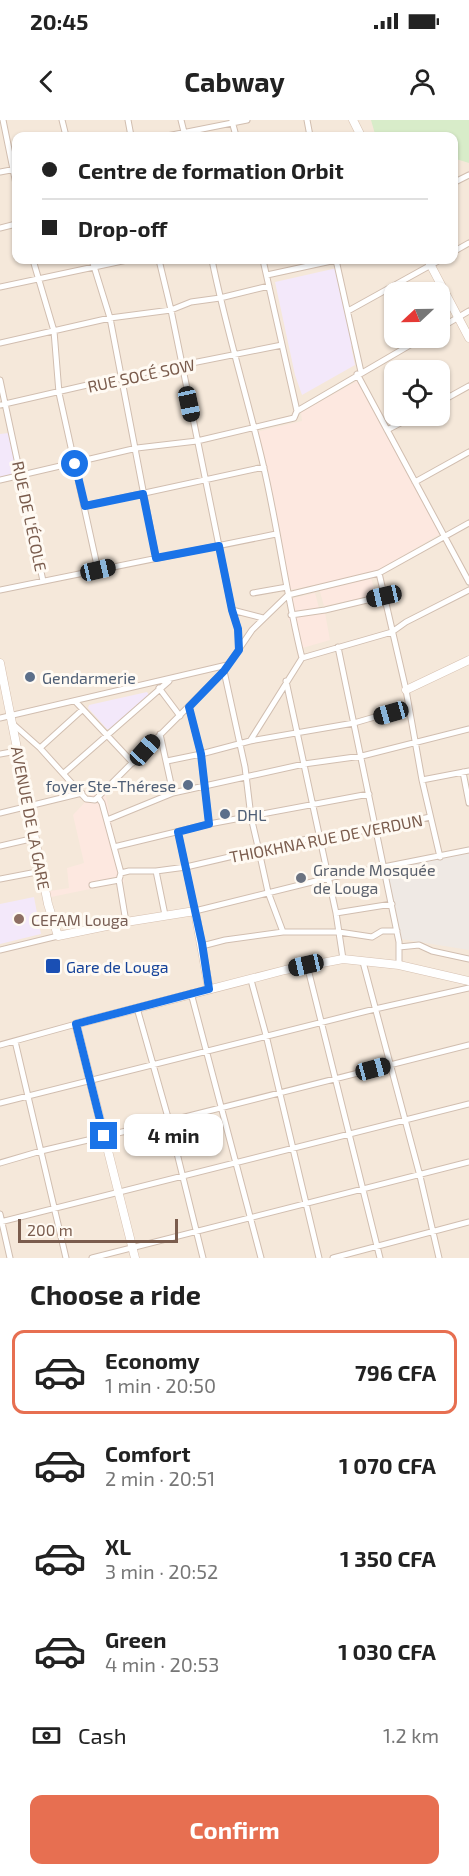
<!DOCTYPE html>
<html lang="en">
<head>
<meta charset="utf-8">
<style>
  body { margin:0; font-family:"Exo 2",sans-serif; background:#f6f6f6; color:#222; height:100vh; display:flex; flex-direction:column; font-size:22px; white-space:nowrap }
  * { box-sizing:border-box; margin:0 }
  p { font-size:20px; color:#767676 }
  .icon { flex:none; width:33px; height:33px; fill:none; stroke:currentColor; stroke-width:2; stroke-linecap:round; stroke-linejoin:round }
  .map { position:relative; height:1138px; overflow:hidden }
  .sheet { display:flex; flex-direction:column; background:#fff; flex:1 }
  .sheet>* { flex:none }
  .hud { position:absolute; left:12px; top:12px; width:446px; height:132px; border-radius:12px; box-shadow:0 2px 4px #0004; display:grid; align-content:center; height:132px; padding:0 30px; background:#fff }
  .needle { width:39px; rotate:248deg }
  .controls { position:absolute; left:384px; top:162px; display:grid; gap:12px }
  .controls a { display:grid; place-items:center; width:66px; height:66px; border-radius:12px; background:#fff; box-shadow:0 2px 4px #0004; font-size:30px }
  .scale { position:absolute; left:18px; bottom:15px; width:160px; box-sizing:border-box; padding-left:6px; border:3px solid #7a5c4d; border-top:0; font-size:16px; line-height:21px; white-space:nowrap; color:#7a5c4d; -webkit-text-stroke:4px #fffaf3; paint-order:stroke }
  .end { position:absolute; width:27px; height:27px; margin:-14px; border:8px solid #1a73e8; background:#fff; box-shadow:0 0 0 3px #fff }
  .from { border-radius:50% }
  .bubble { position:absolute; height:42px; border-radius:12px; background:#fff; box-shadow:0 2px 4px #0004; font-size:20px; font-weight:700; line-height:42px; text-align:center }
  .car { position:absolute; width:18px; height:36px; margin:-18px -9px; border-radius:8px; box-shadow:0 0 4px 2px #0007; background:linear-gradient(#222 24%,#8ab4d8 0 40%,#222 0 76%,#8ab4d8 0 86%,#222 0) }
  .hud b { display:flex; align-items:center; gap:21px; height:57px; font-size:22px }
  .hud b+b { border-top:2px solid #e0e0e0 }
  .hud i { width:15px; height:15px; background:#222 }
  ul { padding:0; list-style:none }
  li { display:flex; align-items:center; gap:18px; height:84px; margin:0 12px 9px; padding:0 18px; border:3px solid transparent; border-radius:12px }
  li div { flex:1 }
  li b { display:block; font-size:22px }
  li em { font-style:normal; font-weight:700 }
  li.active { border-color:#e76f51 }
  li>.icon { width:54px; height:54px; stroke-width:1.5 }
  h2 { padding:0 30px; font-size:27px; line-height:72px }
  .pay { display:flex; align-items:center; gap:15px; height:66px; padding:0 30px; font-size:22px }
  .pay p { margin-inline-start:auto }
  .action { display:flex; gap:12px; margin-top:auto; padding:12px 30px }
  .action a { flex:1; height:69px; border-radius:12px; background:#e76f51; color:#fff; font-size:24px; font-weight:700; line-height:69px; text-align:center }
  .status { display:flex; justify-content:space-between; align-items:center; height:42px; padding:0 30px; background:#fff; direction:ltr }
  .status svg { height:16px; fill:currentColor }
  header { display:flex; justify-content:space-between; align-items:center; height:78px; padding:0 30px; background:#fff; font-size:27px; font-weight:700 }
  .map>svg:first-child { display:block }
  .residential { fill:#f5e8da; fill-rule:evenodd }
  .commercial { fill:#fde8e0 }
  .industrial { fill:#efe9e4 }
  .education { fill:#f3e8fa }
  .green { fill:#d8ecc9 }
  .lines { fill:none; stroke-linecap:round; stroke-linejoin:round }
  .street-casing { stroke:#d1beb0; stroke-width:7 }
  .secondary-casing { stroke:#d6c0b0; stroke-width:9 }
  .street { stroke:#fff; stroke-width:5 }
  .secondary { stroke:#fff; stroke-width:8 }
  .route { stroke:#1a73e8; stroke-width:8 }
  .service-dot { fill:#5c6f8a; stroke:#fffaf3; stroke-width:2 }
  .worship-dot { fill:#6b7280; stroke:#fffaf3; stroke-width:2 }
  .education-dot { fill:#8d6e63; stroke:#fffaf3; stroke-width:2 }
  .transit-dot { fill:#1a4fb4; stroke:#fffaf3; stroke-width:2 }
  .labels { text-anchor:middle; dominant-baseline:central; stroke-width:6; stroke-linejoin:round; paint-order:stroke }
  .street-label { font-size:16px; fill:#7a5c4d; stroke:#fffaf3 }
  .service-label { font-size:16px; fill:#4e5e75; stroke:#fffaf3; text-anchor:start }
  .worship-label { font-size:16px; fill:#5b616d; stroke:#fffaf3; text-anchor:start }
  .education-label { font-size:16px; fill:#785e54; stroke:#fffaf3; text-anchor:start }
  .transit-label { font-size:16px; fill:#164399; stroke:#fffaf3; text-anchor:start }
</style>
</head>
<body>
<div class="status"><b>20:45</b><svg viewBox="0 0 49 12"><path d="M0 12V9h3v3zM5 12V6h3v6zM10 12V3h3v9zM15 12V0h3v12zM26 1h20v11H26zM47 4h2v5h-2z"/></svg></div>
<header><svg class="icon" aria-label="back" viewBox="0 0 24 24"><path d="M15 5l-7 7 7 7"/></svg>Cabway<svg class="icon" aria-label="person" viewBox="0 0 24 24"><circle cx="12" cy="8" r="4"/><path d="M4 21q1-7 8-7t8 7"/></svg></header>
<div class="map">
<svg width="469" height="1138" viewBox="0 0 469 1138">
  <rect width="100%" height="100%" fill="#fdf6ec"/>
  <path class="residential" d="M0,0H469V1138H0ZM16,16H453V140H16ZM394,172H440V218H394ZM394,250H440V296H394Z"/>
  <path class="commercial" d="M359,260L440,414L373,453L290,470L256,312L302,301L301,292Z
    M371,458L376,475L324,486L319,468Z
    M315,473L319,488L295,493L290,479Z
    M325,493L330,520L299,529L288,497Z
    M103,663L124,762L51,777L50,771L69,768L67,748L84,743L73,695Z"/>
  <path class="industrial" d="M469,728V830L401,819L385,744Z"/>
  <path class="education" d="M337,148L355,224L351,226L355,245L302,275L295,255L275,162Z
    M9,313L18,353L0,357V314Z
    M147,572L149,575L111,609H107L88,588L89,585Z
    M34,777L41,814L0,824V784Z"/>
  <path class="green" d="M371,0H469V43L453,38V16H382L375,14Z"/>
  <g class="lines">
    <g class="street-casing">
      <path id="street" d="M3,0L16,64
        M62,0L66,16
        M128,0L131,16
        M181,0L185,16
        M307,0L310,16
        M232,1L236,16
        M167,16L247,0
        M0,52L16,49
        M453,63L469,55
        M0,108L16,104
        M453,132L469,123
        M33,140L54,211L59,273L98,450
        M92,140L110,198L156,438
        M159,140L171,190L232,490L238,509L239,528
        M212,140C226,209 247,276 263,344C278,408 286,474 302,538
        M336,140L361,252
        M267,155L336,140
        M0,167L127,140
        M348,191L440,140
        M440,208L469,191
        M0,223L110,198L171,190L191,182L220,178L269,166
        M357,254L469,462
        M0,260L43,461
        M440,282L469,266
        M0,285L122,257L282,225
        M297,291L422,218
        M387,310L414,296
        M0,360L137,328L197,321L294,298L297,291L263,140
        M415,362L469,332
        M85,386L264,347
        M379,453L406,570L422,660L440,737
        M0,470L276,414
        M253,473L287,467
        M232,490L263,498
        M291,495L325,490L384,476
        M338,527L399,822V845
        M224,551L245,647L251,697L259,731L268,772L283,812
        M286,561L336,793L343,839
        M159,568L180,596
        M75,581L133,643
        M189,587L201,634L209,704
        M0,598L227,545
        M13,604L40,628L86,679L95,680L98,677L102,683L121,753L119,760L126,802
        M160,614L173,673
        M250,621L302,538L392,512L406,502L469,470
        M40,628L82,590
        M0,634L17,631
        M167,641L201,634L250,621L354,603L409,587
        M463,652L469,683
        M64,653L169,561
        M422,660L469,651
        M98,677L224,551L252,510L288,475L379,453L469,403
        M0,693L82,673
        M107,700L173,673L304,644L362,636L469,609
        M178,712L195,791L328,758L469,730
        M0,726L35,718
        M114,727L209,704L369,674
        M121,753L129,751H156
        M0,759L42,751
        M92,765L119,760
        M336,793L392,784
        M165,795L156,751L186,747L320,716L377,709L430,697
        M202,826L225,820L283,812H339L372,817L382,811H397
        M399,827L419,825L432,831L469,839
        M0,830L58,816
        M363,842L420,1056L439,1138
        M307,845L380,1138
        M251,860L266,915L319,1138
        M191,873L261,1138
        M137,888L169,1001L203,1138
        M15,921L66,1138
        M0,925L76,904
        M0,983L375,889L469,868
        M0,1043L41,1031L169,1001L469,925
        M0,1094L10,1138
        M0,1102L469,984
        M92,1138L469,1042
        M333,1138L469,1102"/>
    </g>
    <g class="secondary-casing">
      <path id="secondary" d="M353,0L361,16
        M428,140L469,218
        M0,543L48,784L58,816L126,802L195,791L209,869
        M406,570L469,540
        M135,1138L76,904L285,850L343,839L399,845L469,861"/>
    </g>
    <use href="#street" class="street"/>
    <use href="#secondary" class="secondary"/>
  </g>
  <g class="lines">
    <path class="route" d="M75,344L85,386L143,374L156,438L219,426L232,490L238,509L239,530L224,551L189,587L201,634L209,704L178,712L202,823L209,869L76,904L104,1016"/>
  </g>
  <g class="service-dot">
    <circle cx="30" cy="557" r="6"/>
    <circle cx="188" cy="665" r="6"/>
    <circle cx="225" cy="694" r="6"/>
  </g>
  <circle class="worship-dot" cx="301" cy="758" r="6"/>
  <circle class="education-dot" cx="19" cy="799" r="6"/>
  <rect class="transit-dot" x="45" y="838" width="16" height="16" rx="3"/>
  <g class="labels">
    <g class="street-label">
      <text transform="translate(141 255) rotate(-12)">RUE SOCÉ SOW</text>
      <text transform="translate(30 396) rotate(78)">RUE DE L'ÉCOLE</text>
      <text transform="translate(31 698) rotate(79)">AVENUE DE LA GARE</text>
      <text transform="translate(326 718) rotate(-11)">THIOKHNA RUE DE VERDUN</text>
    </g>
    <g class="service-label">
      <text x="42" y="557">Gendarmerie</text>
      <text x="176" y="665" text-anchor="end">foyer Ste-Thérese</text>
      <text x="237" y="694">DHL</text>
    </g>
    <g class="worship-label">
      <text x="313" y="749">Grande Mosquée<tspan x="313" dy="18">de Louga</tspan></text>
    </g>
    <g class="education-label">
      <text x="31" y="799">CEFAM Louga</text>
    </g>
    <g class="transit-label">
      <text x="66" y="846">Gare de Louga</text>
    </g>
  </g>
</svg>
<div class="controls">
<a><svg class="needle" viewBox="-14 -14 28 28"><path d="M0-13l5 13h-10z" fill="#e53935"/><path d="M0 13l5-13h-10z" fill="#767676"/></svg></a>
<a><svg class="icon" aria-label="locate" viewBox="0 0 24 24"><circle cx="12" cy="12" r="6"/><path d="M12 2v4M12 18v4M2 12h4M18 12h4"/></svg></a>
</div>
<div class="scale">200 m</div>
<i class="end from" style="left:75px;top:344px"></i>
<i class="end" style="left:104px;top:1016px"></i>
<div class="bubble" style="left:124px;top:994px;width:99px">4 min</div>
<i class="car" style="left:189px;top:284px;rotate:168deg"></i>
<i class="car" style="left:98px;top:450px;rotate:77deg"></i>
<i class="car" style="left:384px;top:476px;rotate:257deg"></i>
<i class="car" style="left:391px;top:593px;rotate:254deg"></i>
<i class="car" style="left:145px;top:630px;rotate:42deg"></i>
<i class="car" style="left:306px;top:845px;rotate:257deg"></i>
<i class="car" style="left:373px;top:949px;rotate:75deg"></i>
<div class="hud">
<b><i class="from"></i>Centre de formation Orbit</b>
<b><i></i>Drop-off</b>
</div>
</div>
<section class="sheet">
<h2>Choose a ride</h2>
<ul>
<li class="active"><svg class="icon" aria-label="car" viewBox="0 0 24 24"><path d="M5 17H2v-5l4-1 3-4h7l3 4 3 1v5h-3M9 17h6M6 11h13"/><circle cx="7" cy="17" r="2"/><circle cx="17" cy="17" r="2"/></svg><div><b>Economy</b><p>1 min · 20:50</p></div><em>796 CFA</em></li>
<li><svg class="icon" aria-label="car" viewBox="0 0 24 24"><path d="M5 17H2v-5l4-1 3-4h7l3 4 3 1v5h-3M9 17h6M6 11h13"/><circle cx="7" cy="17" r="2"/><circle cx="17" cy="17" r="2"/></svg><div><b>Comfort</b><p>2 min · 20:51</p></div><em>1 070 CFA</em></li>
<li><svg class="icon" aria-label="car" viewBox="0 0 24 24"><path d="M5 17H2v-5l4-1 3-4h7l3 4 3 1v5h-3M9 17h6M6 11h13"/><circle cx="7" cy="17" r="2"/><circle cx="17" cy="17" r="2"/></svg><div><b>XL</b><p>3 min · 20:52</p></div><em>1 350 CFA</em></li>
<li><svg class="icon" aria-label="car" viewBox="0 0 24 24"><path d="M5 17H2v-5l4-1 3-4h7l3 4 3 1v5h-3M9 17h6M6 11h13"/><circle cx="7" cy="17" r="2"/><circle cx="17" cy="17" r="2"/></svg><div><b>Green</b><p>4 min · 20:53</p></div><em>1 030 CFA</em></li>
</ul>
<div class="pay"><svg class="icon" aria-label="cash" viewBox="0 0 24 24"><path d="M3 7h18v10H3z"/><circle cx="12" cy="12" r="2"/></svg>Cash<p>1.2 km</p></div>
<div class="action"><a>Confirm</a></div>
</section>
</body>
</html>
